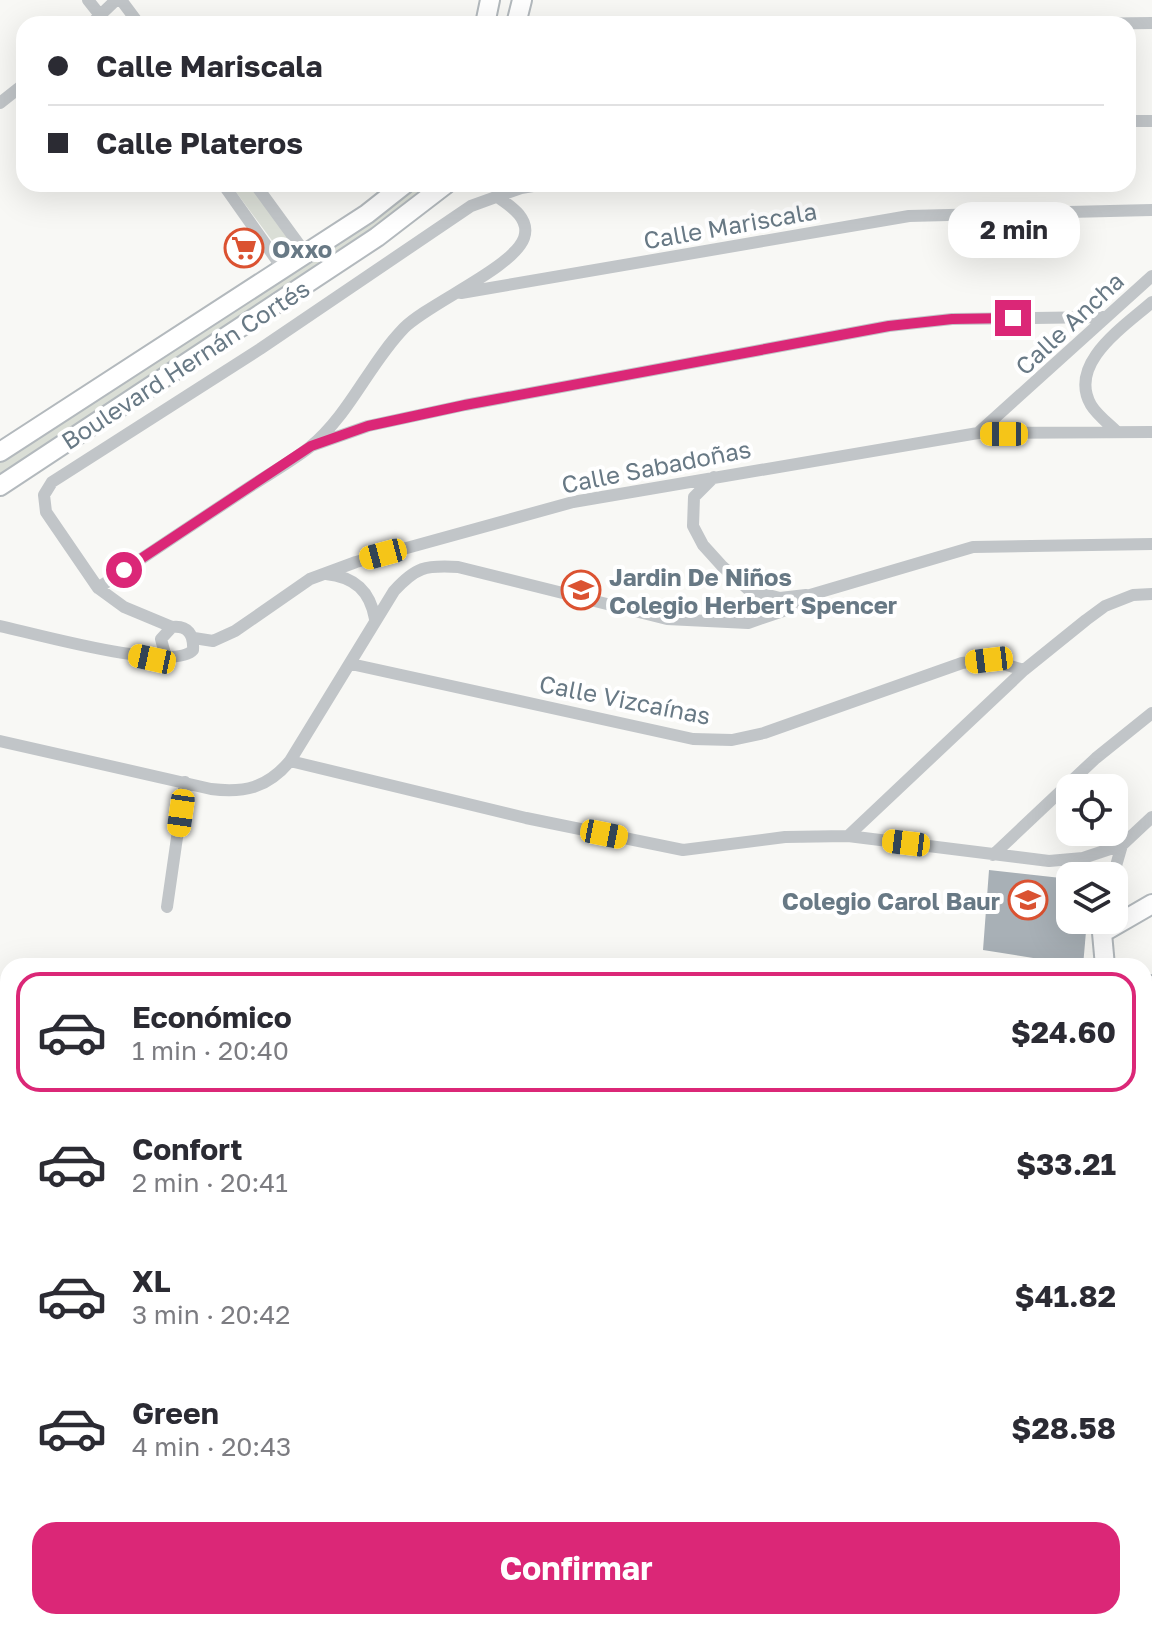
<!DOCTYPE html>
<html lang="es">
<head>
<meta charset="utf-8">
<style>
  body { margin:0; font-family:"Golos Text",sans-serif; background:#f2f2f3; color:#2b2b33; height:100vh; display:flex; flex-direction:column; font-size:30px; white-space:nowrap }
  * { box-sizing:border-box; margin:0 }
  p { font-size:26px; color:#7c7c81 }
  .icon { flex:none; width:44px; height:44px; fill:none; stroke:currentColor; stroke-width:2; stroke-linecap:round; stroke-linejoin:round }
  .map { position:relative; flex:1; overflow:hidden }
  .side { position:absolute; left:0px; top:958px; width:1152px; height:672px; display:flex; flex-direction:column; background:#fff; border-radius:24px 24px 0 0; box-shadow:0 8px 32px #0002 }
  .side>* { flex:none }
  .banner { position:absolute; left:16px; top:16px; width:1120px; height:176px; border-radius:24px; box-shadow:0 8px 32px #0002; display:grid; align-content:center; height:176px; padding:0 32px; background:#fff }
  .buttons { position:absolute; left:1056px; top:774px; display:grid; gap:16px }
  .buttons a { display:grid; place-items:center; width:72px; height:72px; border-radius:16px; background:#fff; box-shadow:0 8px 32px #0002; font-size:40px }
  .end { position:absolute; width:36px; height:36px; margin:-18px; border:10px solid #db2777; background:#fff; box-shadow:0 0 0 4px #fff }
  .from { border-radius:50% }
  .bubble { position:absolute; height:56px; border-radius:24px; background:#fff; box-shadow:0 8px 32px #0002; font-size:26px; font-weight:700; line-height:56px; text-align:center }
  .car { position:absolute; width:24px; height:48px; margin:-24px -12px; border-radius:10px; box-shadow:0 0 6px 2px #0007; background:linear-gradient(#f5c518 24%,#345 0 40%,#f5c518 0 76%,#345 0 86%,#f5c518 0) }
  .banner b { display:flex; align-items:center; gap:28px; height:76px; font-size:30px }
  .banner b+b { border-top:2px solid #e1e1e2 }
  .banner i { width:20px; height:20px; background:#2b2b33 }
  ul { padding:14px 0 0; list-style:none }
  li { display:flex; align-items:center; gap:24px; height:120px; margin:0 16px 12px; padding:0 16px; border:4px solid transparent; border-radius:24px }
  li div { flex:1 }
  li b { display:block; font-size:30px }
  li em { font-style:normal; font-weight:700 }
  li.on { border-color:#db2777 }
  li>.icon { width:72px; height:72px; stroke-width:1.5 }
  .action { display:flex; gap:16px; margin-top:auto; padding:16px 32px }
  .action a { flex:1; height:92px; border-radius:24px; background:#db2777; color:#fff; font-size:32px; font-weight:700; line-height:92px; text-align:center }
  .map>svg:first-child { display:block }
  .built { fill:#e9e9e8 }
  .green { fill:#daded6 }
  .building { fill:#a8b0b6 }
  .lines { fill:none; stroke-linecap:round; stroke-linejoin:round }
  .secondary-casing { stroke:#b3b9bd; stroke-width:22 }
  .minor { stroke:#c1c5c8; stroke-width:12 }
  .secondary { stroke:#fff; stroke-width:18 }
  .route { stroke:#db2777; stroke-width:10 }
  .labels { text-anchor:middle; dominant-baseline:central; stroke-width:8; stroke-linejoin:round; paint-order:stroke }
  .street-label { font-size:24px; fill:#687985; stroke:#fff }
  .poi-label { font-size:24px; font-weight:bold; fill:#687985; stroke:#fff; text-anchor:start }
</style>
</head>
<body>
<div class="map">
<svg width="1152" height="1630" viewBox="0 0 1152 1630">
  <rect width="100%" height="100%" fill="#f8f8f5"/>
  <path class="built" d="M1144,1096L1152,1103V1320L1144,1314Z
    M1152,1500V1630H1076L1081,1622H1144V1514Z"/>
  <path class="green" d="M230,184H249L288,237L276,246Z
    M417,184H442L0,485V456Z
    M0,1306L8,1312V1457L0,1450Z"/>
  <path class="building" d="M989,870L1070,879V920H1087L1083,966L983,950Z"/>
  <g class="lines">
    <g class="secondary-casing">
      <path id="secondary" d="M485,24L490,0
        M516,24L522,0
        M0,452L367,214L405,184
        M0,486L377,237L446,184
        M1105,966L1102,933L1152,904
        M1144,988L1152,985
        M1144,1049L1152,1057
        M0,1252L8,1258
        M0,1287L8,1293
        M1144,1361L1152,1366
        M1144,1397L1152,1401"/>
    </g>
    <path class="minor" d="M88,0L107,24
      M121,0L139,24
      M91,24L116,0
      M1072,24L1152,23
      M0,103L24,84
      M1128,121H1152
      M223,184L283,269
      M255,184L306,254
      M461,293L909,216L1152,210
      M1117,432C1109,424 1097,415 1091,405C1067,363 1125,326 1152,302
      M978,433L1152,276
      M311,446L368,426L465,405L889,326L952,319L1104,317
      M714,477L694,497L693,526L703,545L722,566L749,590L780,598L806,595
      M326,574C355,577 370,591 375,619
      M98,588C145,556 192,525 239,494C262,478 288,464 310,447C350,414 369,364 404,328C429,303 513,268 524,238C531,218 509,205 496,196
      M0,626C33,633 174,673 193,650C194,635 188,625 172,627L161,639L165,654L171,658
      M172,627L124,607L98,588L46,512L44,495L52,482L260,349L471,206L521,188L545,184
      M194,638L213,641L235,631L310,579L356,562L573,502L978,433L1152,432
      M351,664L693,739L732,740L764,733L962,663L989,660L1024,670
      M0,741L211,789C245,793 267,788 290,761L394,591C416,567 425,565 458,567L667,619L748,623L783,611L810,595L973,547L1152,544
      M290,761L526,818L683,850L785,837L848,836L1049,861L1083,858L1122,845
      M848,836L1024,670L1086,620L1105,606L1133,595L1152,594
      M993,855L1096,758L1152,713
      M1113,876L1122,845L1152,817
      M167,907L185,782"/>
    <use href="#secondary" class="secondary"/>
  </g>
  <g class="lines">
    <path class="route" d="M124,570L311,446L368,426L465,405L889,326L952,319L1013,318"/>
  </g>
  <defs>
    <g id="supermarket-ring" transform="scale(2)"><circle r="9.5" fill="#fff" stroke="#db5231" stroke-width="1.5"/><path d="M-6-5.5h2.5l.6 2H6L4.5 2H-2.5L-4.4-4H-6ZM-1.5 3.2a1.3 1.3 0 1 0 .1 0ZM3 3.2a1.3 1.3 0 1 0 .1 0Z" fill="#db5231"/></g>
    <g id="school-ring" transform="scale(2)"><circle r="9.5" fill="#fff" stroke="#db5231" stroke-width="1.5"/><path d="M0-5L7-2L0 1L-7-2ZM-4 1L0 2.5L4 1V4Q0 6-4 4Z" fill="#db5231"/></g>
  </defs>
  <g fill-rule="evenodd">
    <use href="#supermarket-ring" x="244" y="248"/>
    <use href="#school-ring" x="581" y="590"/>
    <use href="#school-ring" x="1028" y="900"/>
  </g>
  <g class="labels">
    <g class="street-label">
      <text transform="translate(730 225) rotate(-10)">Calle Mariscala</text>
      <text transform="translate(1069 323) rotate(-43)">Calle Ancha</text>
      <text transform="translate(185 364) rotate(-33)">Boulevard Hernán Cortés</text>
      <text transform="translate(656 466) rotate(-11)">Calle Sabadoñas</text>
      <text transform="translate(625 699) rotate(11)">Calle Vizcaínas</text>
    </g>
    <g class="poi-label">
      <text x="272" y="248">Oxxo</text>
      <text x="609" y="576">Jardin De Niños<tspan x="609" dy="28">Colegio Herbert Spencer</tspan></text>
      <text x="1000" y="900" text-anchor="end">Colegio Carol Baur</text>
    </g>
  </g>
</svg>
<div class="buttons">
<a><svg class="icon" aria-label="locate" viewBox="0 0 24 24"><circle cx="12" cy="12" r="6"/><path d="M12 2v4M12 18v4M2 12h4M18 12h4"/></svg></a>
<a><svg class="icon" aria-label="layers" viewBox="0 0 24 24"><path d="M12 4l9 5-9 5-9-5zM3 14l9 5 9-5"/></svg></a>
</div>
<i class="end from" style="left:124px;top:570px"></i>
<i class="end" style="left:1013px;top:318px"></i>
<div class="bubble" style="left:948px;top:202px;width:132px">2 min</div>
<i class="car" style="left:1004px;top:434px;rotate:270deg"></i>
<i class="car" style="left:383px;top:554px;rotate:255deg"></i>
<i class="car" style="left:152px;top:659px;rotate:282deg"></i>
<i class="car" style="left:989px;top:660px;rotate:263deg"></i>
<i class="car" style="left:181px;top:813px;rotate:188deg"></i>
<i class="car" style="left:604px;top:834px;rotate:101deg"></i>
<i class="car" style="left:906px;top:843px;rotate:277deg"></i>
<div class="banner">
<b><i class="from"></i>Calle Mariscala</b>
<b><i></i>Calle Plateros</b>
</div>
<section class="side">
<ul>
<li class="on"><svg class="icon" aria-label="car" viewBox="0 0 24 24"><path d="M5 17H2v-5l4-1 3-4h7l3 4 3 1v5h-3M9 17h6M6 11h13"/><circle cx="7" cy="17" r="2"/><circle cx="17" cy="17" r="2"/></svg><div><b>Económico</b><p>1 min · 20:40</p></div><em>$24.60</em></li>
<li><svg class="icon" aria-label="car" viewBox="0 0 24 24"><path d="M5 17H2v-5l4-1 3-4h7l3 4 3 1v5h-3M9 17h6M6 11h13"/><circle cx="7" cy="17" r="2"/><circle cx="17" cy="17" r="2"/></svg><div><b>Confort</b><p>2 min · 20:41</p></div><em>$33.21</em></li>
<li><svg class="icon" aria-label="car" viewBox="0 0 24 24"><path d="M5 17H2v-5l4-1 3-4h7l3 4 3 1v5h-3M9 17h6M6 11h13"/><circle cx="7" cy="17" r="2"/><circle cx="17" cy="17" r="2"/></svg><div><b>XL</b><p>3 min · 20:42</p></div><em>$41.82</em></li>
<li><svg class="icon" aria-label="car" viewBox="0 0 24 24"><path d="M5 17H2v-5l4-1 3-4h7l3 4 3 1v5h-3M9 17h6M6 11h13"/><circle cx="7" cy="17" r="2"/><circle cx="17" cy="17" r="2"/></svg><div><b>Green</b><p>4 min · 20:43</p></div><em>$28.58</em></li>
</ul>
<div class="action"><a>Confirmar</a></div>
</section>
</div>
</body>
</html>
